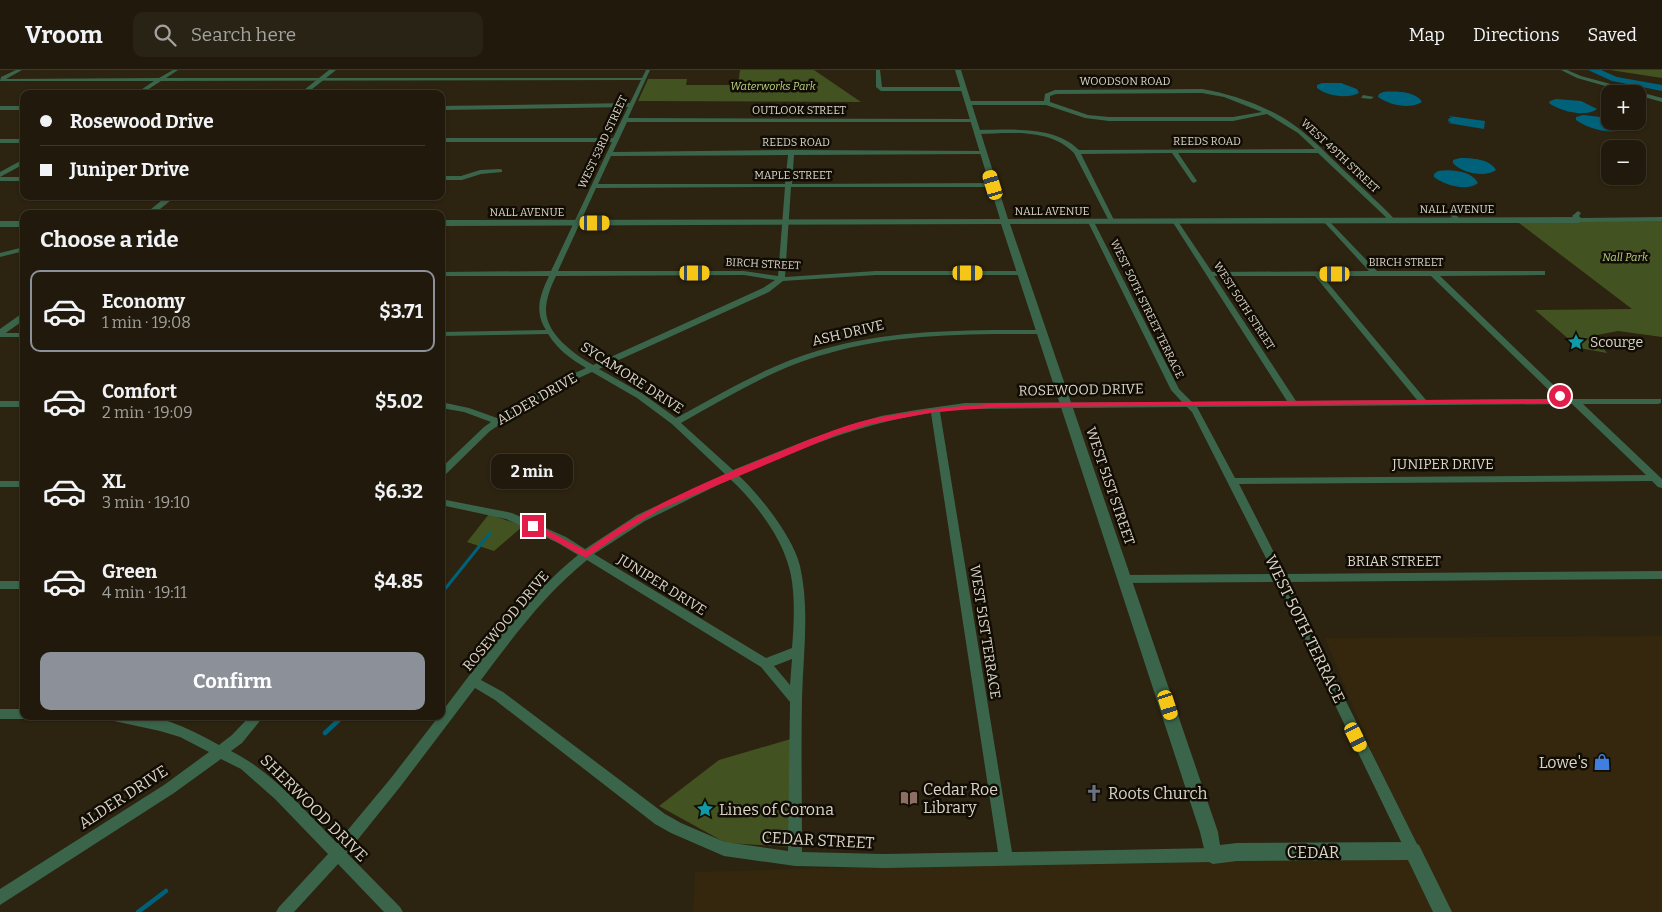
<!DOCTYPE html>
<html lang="en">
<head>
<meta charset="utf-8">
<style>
  body { margin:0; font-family:Bitter,serif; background:#292315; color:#f1f3f6; height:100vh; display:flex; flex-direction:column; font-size:19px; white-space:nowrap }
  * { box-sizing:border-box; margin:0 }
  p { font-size:16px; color:#a2a19d }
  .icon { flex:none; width:28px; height:28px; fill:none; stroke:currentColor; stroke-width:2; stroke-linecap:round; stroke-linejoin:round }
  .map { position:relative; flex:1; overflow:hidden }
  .sheet { position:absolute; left:20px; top:140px; width:425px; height:510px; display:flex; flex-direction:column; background:#211a0c; border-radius:10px; box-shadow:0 1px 4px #0004,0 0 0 1px #3e382d }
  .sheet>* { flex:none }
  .guide { position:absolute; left:20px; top:20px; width:425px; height:110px; border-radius:10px; box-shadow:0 1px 4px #0004,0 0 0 1px #3e382d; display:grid; align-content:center; height:110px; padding:0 20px; background:#211a0c }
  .tools { position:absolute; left:1601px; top:15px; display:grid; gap:10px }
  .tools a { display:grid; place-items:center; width:45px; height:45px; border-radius:10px; background:#211a0c; box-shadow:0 1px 4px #0004,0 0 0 1px #3e382d; font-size:25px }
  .end { position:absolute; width:22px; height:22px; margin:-11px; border:6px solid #e11d48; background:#fff; box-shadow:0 0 0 2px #fff }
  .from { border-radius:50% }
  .bubble { position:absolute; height:35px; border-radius:10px; background:#211a0c; box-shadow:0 1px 4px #0004,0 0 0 1px #3e382d; font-size:16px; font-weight:700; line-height:35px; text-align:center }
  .car { position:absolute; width:15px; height:30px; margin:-15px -8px; border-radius:6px; box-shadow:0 0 4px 1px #0007; background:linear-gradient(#f5c518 24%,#345 0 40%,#f5c518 0 76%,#345 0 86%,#f5c518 0) }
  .guide b { display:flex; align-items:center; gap:18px; height:48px; font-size:19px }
  .guide b+b { border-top:1px solid #3e382d }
  .guide i { width:12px; height:12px; background:#f1f3f6 }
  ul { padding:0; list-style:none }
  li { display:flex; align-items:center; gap:15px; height:82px; margin:0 10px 8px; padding:0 10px; border:2px solid transparent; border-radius:10px }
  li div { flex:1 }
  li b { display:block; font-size:19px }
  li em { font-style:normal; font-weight:700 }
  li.active { border-color:#8c9099 }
  li>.icon { width:45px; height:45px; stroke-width:1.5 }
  h2 { padding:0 20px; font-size:22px; line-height:60px }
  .button { display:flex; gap:10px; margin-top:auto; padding:10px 20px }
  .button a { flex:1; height:58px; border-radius:10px; background:#8c9099; color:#fff; font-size:20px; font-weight:700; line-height:58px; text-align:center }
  header { display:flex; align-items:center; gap:30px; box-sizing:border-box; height:70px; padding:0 25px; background:#211a0c; border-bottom:1px solid #3e382d }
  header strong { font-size:24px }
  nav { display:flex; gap:28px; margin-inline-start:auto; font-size:18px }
  .search { width:350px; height:45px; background:#292315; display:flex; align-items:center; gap:12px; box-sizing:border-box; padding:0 18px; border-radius:10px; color:#a2a19d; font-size:19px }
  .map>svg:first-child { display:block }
  .built { fill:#34270d }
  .green { fill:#435221 }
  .water { fill:#00627a }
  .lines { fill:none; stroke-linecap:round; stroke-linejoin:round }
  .stream-far1 { stroke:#00627a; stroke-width:3 }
  .stream { stroke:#00627a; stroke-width:4.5 }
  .river { fill:#00627a; fill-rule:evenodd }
  .minor { fill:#3a654a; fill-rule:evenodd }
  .tertiary { fill:#3a654a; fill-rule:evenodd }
  .route { fill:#e11d48 }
  .labels { text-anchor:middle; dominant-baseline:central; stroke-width:5; stroke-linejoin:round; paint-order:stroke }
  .far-street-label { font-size:11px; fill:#dad4c8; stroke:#110d05 }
  .far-park-label { font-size:11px; font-style:italic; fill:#b8d37d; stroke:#110d05 }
  .street-label { font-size:14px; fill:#dad4c8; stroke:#110d05 }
  .poi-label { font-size:14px; fill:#dad4c8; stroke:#110d05; text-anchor:start }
  .near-street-label { font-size:16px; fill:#dad4c8; stroke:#110d05 }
  .near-poi-label { font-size:16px; fill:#dad4c8; stroke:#110d05; text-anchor:start }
</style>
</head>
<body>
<header>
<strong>Vroom</strong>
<div class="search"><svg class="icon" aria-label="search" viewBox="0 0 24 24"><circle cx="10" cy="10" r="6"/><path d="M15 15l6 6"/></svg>Search here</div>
<nav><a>Map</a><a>Directions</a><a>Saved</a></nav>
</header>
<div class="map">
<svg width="1662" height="842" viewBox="0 0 1662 842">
  <rect width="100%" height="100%" fill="#2c2310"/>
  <path class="built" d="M1662,566V842H693L695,802L1412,781L1325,568Z"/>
  <path class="green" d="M740,0H814L861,32L638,31L648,9H687L686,15H738Z
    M1610,0H1662V8Z
    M1515,150H1662V267L1618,261L1592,266L1607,283L1579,278L1535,240L1632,239Z
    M489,444L523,456L494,481L467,472Z
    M794,668L792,777L726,773L659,736L719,690Z"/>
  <path class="water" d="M1322,13H1341L1357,19L1359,23C1347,29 1327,26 1317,18V15Z
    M1383,22C1394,21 1416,21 1422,32C1410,40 1389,35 1378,27L1379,24Z
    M1556,29L1581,31L1597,39C1586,48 1559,41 1549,33L1550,31Z
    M1583,45L1609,48L1610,51H1618L1625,57C1615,67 1586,58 1576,50V47Z
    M1449,46L1485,51L1484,59L1448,53L1451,52L1448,51L1449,48H1452Z
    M1608,71L1627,72L1643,79L1638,82V79H1615L1607,74Z
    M1460,88C1472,88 1490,89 1496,100C1486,108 1461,103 1453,93V90Z
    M1438,101C1451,99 1472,101 1478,113C1467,122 1444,115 1434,107V104Z"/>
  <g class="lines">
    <path class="stream-far1" d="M441,524L490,463"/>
    <path class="stream" d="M325,663L343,646
      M138,842L166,821"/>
    <path class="river" d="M1588,0H1601L1617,7L1662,15V21L1612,11Z"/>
    <path class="minor" d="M16,0H22L6,9L159,8L173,0H178L166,8H642L646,0H650L628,48L976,49V51L974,52H627L613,82L791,80L985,81V83L983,84L794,85L792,114L993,113L996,115L993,117H791L785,207L876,201H1023L1027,203L1023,205H876L783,211L769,222L599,299L643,324L676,348C722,323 768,295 820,280C892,259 967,260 1042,260L1046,262L1042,264C970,264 896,263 826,284C774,298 728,327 681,353L733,400L805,371L850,355L881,346L916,340L965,333L1182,332L1171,320L1088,152L1091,150L1094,152L1179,319L1192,332L1287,331L1172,151L1173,150H1177L1212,202L1369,201L1324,152V150H1328L1377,201H1545V205H1542L1440,206L1568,329H1661V333L1658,334H1583L1662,409V418L1658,417L1652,411L1239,414L1285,504L1662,501V509L1289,512L1315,562L1320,579L1418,776L1420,781L1418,786L1413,788L1408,786L1308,579L1303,562L1278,512L1126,513L1122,512L1120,509L1122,506L1126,505L1274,504L1198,354L1192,342L1187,337L965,339L940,342L1012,782L1213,778L1218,780L1220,785L1218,790L1213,792L884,798L795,796L724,786L671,763L655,754L495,630L475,618L400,717L347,783L400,837L403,842H384L338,794L294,842H276L279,837L328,784L275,729L241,699L221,689L174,723L0,835V819L164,715L209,682L180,667L160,661L114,651L109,650L108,646C119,646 131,645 143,646C170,648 195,662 219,675L232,665L250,646H264L242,673L231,681C273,702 304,740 337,773L391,708L439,646H441V643C483,588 524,529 578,485L558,473L506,449L441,435V429L512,443L566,467L585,479L637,445L725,404L672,354L637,328L592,302L552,320L490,361L444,406L441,407V398L484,357L491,352L464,342L441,338V332L469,338L497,348L546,316L586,298C571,289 558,280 548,264L441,266V262L546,260C534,241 540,225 549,206H441V202L551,201L612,72H441V68H613L628,37L441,40V36L630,33L641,10L161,11L141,24H135L154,11H0L1,7ZM788,85L785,114H598L611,86ZM785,117L778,206L744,201H558L596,118ZM744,205L775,210L763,218L593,295C574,284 546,264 546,240C546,229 551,216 556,206ZM1214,206H1315L1417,330L1296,331ZM1322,206H1431L1558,329L1426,330ZM1572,334L1646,405L1235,408L1197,337ZM931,343L998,782L884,784L802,782C802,731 801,680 802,629C803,585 810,540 800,496C793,467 760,425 738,405C802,378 862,353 931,343ZM730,409C753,430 779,463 788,494C796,518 794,553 792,578L766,588L594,484L645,451ZM587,490L761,597L790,632L788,781L725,772L681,753L665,744L503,622L481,610C513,567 545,524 587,490ZM792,589L790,615L774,596Z
      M876,0H880L882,17H964L967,19L964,21H881L876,17Z
      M1561,0H1567L1581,6L1662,28V32L1577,8Z
      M1202,19C1234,24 1278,40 1303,62C1320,76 1334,91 1350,106C1365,121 1382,135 1396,151L1391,152L1318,83H1178L1197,111L1194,113L1192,112L1172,83L1081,84L1115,152L1110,153L1074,83C1050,58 1010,63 978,64L975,62L978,60C1011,60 1054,55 1079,80L1315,79L1298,63L1267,44L1233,51H1109L1085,48L1046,35H968L965,33L968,31H1044L1045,24L1055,20ZM1202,23L1224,27L1262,42L1233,47H1109L1088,45L1050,32V26L1056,24Z
      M1363,25L1374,27L1371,29L1361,28Z
      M0,36H24V40H0Z
      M0,69H24V73H0Z
      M24,89V94L0,107V102Z
      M500,99L502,100V102L481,104L462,110H441V106H461L480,100Z
      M0,107H24V111H0Z
      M1578,141L1581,143L1579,146L1581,148L1662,147V151L1579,152L1572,146Z
      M1450,143H1454L1461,150V152H1457L1450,145Z
      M24,177V181L0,187V183Z
      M0,263H24V267H0Z
      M0,331H24V337H0Z
      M0,411H24V417H0Z
      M0,511H24V519H0Z
      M0,639H24V646H29L24,649H0Z"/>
    <path class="tertiary" d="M329,0H336L306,24H299Z
      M955,0H961L1008,149L1579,147L1583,150L1579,153L1010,154L1218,762L1220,775L1237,773L1413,772L1419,775L1452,842H1433L1408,790L1237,791L1213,794L1207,791L1200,762L1001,154L441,156V150L1000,149Z
      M167,126H176L154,144H145Z
      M0,151H24V157H0Z
      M24,242V250L0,267V259Z"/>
  </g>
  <path class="route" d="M1557,324H1562L1569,331L1565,333L1002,337L935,342L871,354L836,365L661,439L620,464L586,488L529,456L536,454L586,481C643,437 708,411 774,384C806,371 837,357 871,349C915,340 958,336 1002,333L1559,329Z"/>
  <defs>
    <g id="sight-bare" transform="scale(1.35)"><path d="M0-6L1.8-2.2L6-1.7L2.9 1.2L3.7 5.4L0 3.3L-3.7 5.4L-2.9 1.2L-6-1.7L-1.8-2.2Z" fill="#0f9aa8" stroke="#110d05" stroke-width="2.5" paint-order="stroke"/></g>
    <g id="shop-bare" transform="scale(1.35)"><path d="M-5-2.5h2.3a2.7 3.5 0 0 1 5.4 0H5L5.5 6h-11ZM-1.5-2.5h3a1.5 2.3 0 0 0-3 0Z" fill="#3f7fe0" stroke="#110d05" stroke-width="2.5" paint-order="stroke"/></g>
    <g id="church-bare" transform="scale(1.35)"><path d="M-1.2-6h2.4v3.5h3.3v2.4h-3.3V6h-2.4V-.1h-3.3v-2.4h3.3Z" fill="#6b7280" stroke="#110d05" stroke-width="2.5" paint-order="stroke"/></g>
    <g id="library-bare" transform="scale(1.35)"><path d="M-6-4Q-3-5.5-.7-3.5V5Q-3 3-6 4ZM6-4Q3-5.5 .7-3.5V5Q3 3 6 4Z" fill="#8d6e63" stroke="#110d05" stroke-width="2.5" paint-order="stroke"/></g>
  </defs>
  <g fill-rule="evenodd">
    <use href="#sight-bare" x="1576" y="272"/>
    <use href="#shop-bare" x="1602" y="692"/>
    <use href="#church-bare" x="1094" y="723"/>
    <use href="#library-bare" x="909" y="728"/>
    <use href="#sight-bare" x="705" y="739"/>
  </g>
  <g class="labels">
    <g class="far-street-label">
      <text x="1125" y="11">WOODSON ROAD</text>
      <text x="799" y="40">OUTLOOK STREET</text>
      <text x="1207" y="71">REEDS ROAD</text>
      <text transform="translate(603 72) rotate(-65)">WEST 53RD STREET</text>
      <text x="796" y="72">REEDS ROAD</text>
      <text transform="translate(1340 86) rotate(43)">WEST 49TH STREET</text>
      <text x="793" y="105">MAPLE STREET</text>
      <text x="1457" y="139">NALL AVENUE</text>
      <text x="1052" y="141">NALL AVENUE</text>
      <text x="527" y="142">NALL AVENUE</text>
      <text x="1406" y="192">BIRCH STREET</text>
      <text transform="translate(763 194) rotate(3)">BIRCH STREET</text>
      <text transform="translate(1244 236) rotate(57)">WEST 50TH STREET</text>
      <text transform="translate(1147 239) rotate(64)">WEST 50TH STREET TERRACE</text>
    </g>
    <g class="far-park-label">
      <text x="773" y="16">Waterworks Park</text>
      <text x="1625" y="187">Nall Park</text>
    </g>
    <g class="street-label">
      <text transform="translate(848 263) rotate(-13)">ASH DRIVE</text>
      <text transform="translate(632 308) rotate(33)">SYCAMORE DRIVE</text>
      <text transform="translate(1081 320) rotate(-1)">ROSEWOOD DRIVE</text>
      <text transform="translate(537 329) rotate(-30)">ALDER DRIVE</text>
      <text x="1443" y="394">JUNIPER DRIVE</text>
      <text transform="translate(1110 416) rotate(71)">WEST 51ST STREET</text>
      <text x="1394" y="491">BRIAR STREET</text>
      <text transform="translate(662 515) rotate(32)">JUNIPER DRIVE</text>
      <text transform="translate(506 551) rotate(-50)">ROSEWOOD DRIVE</text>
      <text transform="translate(985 562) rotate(81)">WEST 51ST TERRACE</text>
    </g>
    <g class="poi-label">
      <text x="1590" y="272">Scourge</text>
    </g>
    <g class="near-street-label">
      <text transform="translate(1305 559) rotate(64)">WEST 50TH TERRACE</text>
      <text transform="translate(123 727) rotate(-33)">ALDER DRIVE</text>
      <text transform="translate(314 738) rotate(45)">SHERWOOD DRIVE</text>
      <text transform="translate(818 770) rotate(3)">CEDAR STREET</text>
      <text x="1313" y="782">CEDAR</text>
    </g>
    <g class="near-poi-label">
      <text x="1588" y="692" text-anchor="end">Lowe's</text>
      <text x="923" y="719">Cedar Roe<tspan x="923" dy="18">Library</tspan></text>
      <text x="1108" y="723">Roots Church</text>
      <text x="719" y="739">Lines of Corona</text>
    </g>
  </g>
</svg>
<div class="tools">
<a>+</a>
<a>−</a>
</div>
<i class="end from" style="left:1560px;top:326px"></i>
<i class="end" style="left:533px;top:456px"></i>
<div class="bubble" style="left:491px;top:384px;width:82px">2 min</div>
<i class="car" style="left:993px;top:115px;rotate:343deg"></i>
<i class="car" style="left:595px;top:153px;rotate:90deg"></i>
<i class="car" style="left:695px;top:203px;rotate:90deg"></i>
<i class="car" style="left:968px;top:203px;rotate:90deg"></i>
<i class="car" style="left:1335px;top:204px;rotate:270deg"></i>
<i class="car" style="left:1168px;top:635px;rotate:162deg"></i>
<i class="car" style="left:1356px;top:667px;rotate:154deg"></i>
<div class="guide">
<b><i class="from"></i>Rosewood Drive</b>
<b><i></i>Juniper Drive</b>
</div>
<section class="sheet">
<h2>Choose a ride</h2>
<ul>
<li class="active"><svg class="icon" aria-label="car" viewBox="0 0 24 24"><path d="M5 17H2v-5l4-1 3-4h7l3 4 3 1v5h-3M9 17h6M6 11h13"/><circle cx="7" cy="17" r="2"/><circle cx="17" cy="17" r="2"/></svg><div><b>Economy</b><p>1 min · 19:08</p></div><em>$3.71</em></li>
<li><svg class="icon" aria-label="car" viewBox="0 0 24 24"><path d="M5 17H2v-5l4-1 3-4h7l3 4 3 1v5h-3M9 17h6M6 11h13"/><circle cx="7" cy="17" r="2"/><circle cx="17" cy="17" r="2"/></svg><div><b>Comfort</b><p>2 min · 19:09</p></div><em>$5.02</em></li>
<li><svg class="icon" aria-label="car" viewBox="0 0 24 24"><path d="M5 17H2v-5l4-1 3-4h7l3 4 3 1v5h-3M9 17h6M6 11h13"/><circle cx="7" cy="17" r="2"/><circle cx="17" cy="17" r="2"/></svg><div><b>XL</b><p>3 min · 19:10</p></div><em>$6.32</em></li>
<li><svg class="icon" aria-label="car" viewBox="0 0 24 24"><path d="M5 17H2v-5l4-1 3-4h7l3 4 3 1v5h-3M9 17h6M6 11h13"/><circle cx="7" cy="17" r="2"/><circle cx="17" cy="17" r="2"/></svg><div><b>Green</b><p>4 min · 19:11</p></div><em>$4.85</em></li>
</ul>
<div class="button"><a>Confirm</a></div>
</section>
</div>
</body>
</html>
